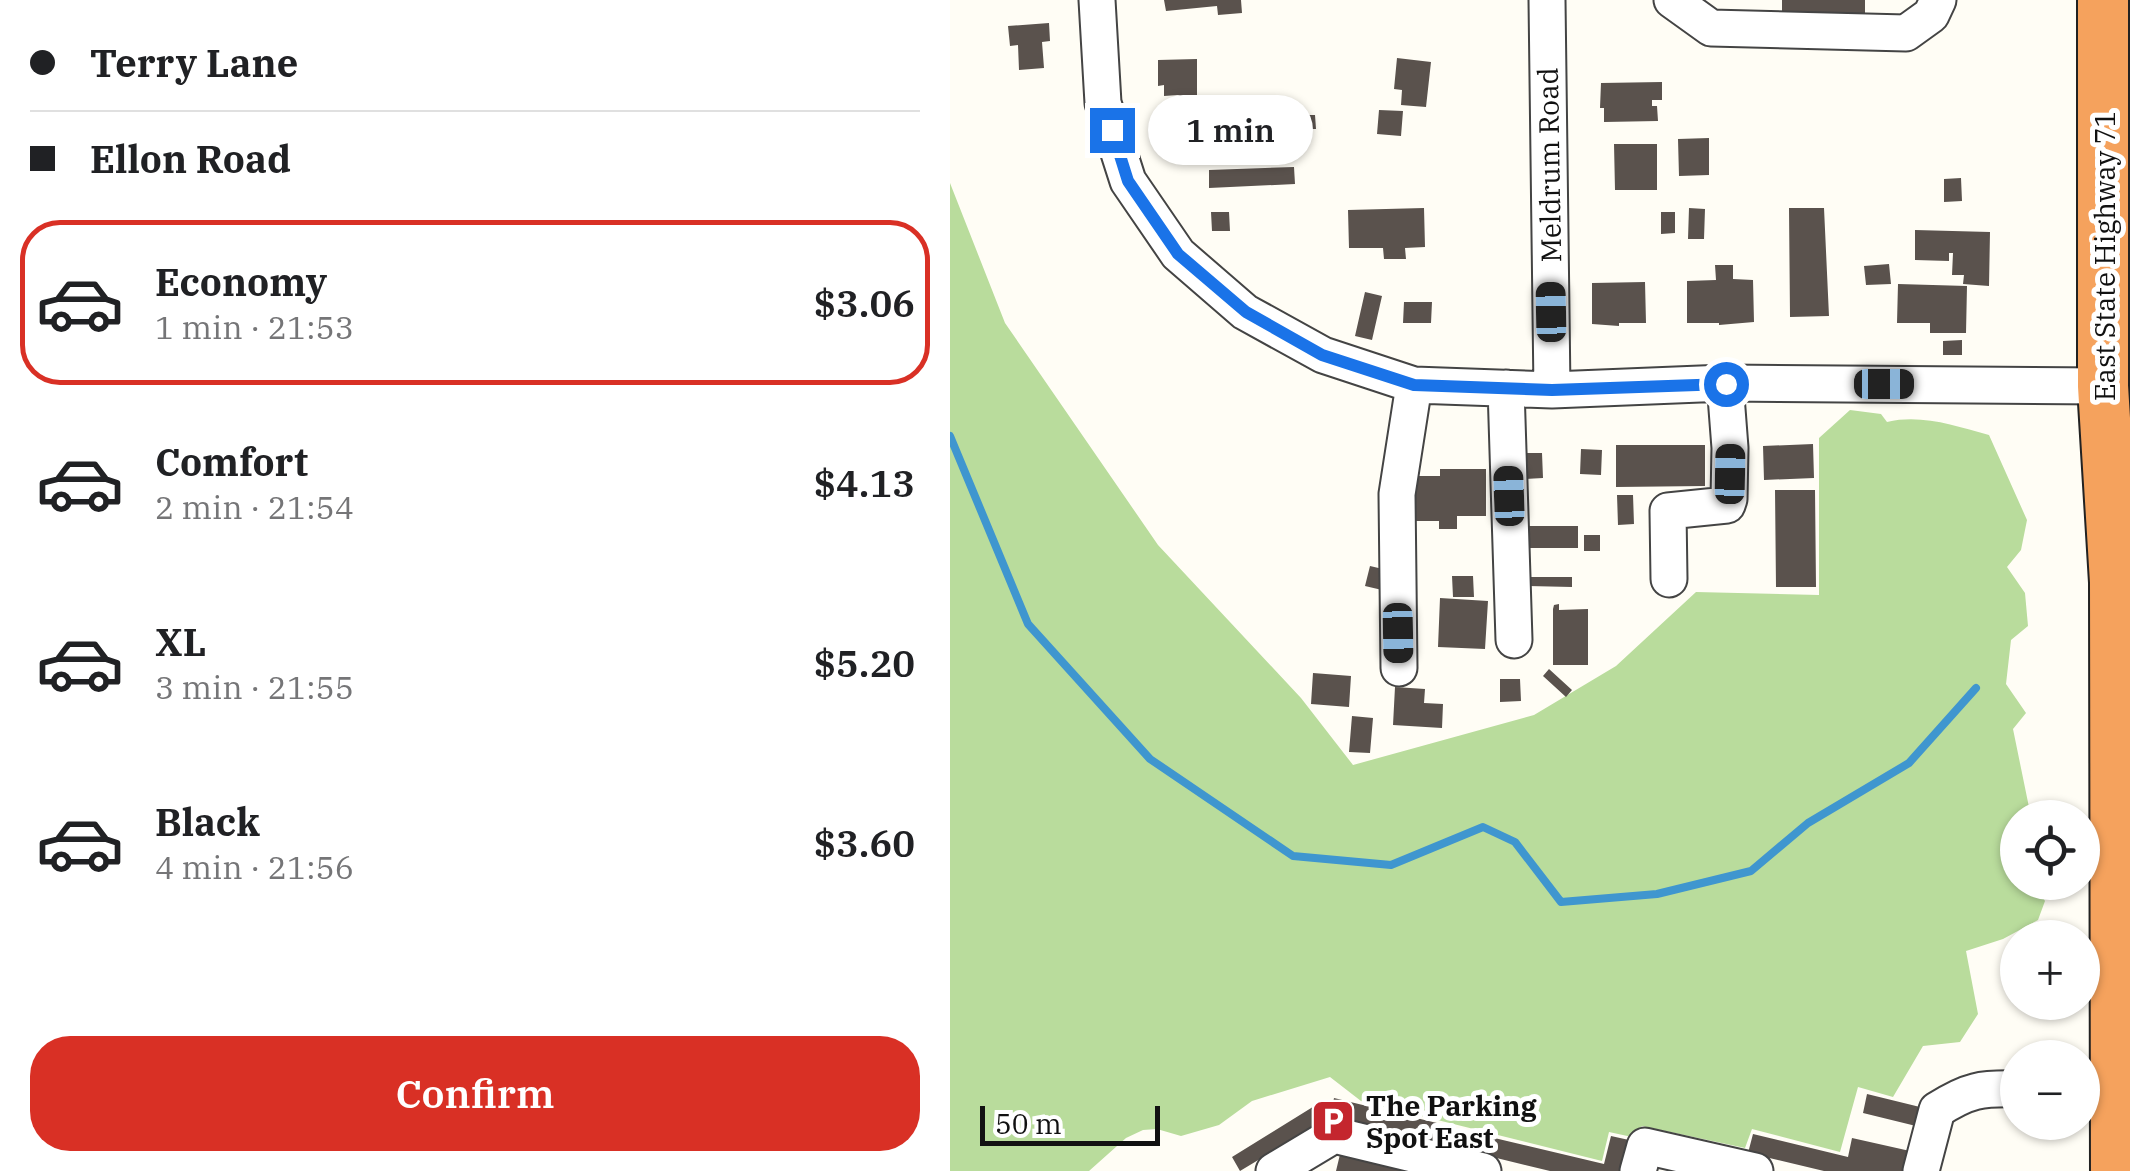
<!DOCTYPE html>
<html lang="en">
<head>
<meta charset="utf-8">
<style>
  body { margin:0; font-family:"IBM Plex Serif",serif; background:#f6f6f6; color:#202124; height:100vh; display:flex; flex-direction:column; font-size:38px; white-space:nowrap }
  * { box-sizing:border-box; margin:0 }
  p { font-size:32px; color:#757577 }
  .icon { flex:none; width:55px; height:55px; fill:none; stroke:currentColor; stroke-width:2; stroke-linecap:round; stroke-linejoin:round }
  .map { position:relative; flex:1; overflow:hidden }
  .drawer { display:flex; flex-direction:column; background:#fff; width:950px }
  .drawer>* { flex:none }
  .top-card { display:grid; align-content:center; height:220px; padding:0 30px; background:#fff }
  .controls { position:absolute; left:1050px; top:800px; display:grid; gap:20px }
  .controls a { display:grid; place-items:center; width:100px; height:100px; border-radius:50%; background:#fff; box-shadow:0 2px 8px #0004; font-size:50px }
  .scale { position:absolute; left:30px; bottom:25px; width:180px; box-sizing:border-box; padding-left:10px; border:5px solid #111; border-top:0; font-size:28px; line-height:35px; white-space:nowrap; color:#111; -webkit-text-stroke:8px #fff; paint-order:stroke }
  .end { position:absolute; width:45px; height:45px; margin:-22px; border:12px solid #1a73e8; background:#fff; box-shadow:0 0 0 5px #fff }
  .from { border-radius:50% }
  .bubble { position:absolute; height:70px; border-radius:35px; background:#fff; box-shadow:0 2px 8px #0004; font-size:32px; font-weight:600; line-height:70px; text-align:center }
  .car { position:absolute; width:30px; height:60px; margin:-30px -15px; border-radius:12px; box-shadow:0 0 8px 2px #0007; background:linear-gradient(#222 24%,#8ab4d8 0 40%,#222 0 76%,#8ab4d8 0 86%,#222 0) }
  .top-card b { display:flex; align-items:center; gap:35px; height:95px; font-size:38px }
  .top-card b+b { border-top:2px solid #e0e0e0 }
  .top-card i { width:25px; height:25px; background:#202124 }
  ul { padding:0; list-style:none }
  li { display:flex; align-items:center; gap:30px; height:165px; margin:0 20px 15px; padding:0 10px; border:5px solid transparent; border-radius:40px }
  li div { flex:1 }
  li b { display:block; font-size:38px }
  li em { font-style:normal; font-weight:600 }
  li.selected { border-color:#d93025 }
  li>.icon { width:90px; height:90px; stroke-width:1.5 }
  .primary-button { display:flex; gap:20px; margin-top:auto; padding:20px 30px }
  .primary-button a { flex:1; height:115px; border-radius:40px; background:#d93025; color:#fff; font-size:40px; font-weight:600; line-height:115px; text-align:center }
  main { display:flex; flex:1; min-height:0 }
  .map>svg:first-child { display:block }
  .forest { fill:#b9dc9c }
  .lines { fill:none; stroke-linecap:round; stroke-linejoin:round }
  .stream { stroke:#3f96cf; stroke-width:8 }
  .building { fill:#5a524d }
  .minor-casing { stroke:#444; stroke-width:39 }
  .highway-casing { stroke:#222; stroke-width:54 }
  .minor { stroke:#fff; stroke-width:35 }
  .highway { stroke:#f5a25d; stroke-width:50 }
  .route { stroke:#1a73e8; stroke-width:12 }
  .labels { text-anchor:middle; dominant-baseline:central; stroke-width:10; stroke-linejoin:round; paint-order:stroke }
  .street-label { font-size:28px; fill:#111; stroke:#fff }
  .poi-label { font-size:28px; font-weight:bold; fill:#111; stroke:#fff; text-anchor:start }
</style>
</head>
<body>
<main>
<section class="drawer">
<div class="top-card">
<b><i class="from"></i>Terry Lane</b>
<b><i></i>Ellon Road</b>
</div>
<ul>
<li class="selected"><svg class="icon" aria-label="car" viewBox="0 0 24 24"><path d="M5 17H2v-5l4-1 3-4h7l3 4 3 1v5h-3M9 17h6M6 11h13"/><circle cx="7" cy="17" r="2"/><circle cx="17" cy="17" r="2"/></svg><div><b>Economy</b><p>1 min · 21:53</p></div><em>$3.06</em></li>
<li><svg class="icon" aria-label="car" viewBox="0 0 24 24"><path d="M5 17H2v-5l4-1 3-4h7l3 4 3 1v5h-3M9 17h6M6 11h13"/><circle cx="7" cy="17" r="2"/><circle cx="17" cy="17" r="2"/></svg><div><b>Comfort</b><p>2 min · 21:54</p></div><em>$4.13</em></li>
<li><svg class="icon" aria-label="car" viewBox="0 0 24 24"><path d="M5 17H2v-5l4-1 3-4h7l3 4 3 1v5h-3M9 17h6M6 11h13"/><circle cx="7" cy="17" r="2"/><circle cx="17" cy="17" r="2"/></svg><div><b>XL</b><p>3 min · 21:55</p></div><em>$5.20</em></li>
<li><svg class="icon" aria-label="car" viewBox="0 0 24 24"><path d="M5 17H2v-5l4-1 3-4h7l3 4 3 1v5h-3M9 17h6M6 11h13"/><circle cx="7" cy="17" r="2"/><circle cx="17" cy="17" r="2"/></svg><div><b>Black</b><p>4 min · 21:56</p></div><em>$3.60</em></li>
</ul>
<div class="primary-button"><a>Confirm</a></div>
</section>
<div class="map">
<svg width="1180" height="1171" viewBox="0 0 1180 1171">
  <rect width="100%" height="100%" fill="#fffdf5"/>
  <path class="forest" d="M0,183L55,323L208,545L351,698L403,765L584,715L666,666L746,592L869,595V438L900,410L931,414L937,422C972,414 1005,426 1039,435L1077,520L1071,550L1057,567L1075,593L1078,626L1061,640L1056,684L1076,713L1063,729L1081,817L1068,818V882L1084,883L1095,901L1088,920L1053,939L1016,951L1028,1014L1010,1042L973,1046L943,1097L908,1087L890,1152L802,1129L795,1148L692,1126L682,1137L659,1132L652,1161L411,1101L380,1077L302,1101L269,1125L231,1136L207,1129L193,1130L176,1138L139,1171H0Z"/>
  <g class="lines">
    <path class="stream" d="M0,436L78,624L200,759L343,856L441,865L533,827L565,842L611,902L707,894L801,871L858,823L959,763L1026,688"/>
  </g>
  <path class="building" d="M214,0H291L292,13L268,15L267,6L216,11Z
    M832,0H915V14L832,15Z
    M99,23L100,41L92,42L94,68L69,70L68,45L60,46L58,26Z
    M447,58L481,62L476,107L451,105L452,90L444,89Z
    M247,59V95L239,96V99L228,95L214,96V85L208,86V60Z
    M712,82V100H702V106H707L708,121L654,122V108H650L651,83Z
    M429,110L453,111L451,136L427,134Z
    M345,115H365L366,129H345Z
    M759,138V175L729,176L728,139Z
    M664,144H707V190H665Z
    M344,167L345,184L259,188V170Z
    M1011,178L1012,201L994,202V179Z
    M474,208L475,247L455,248L456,259H434L433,248H399L398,210Z
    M739,208L755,209L754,239H738Z
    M839,208H874L879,316L840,317Z
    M261,212H279L280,231H262Z
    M711,212H725V233L711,234Z
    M965,230L1040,232L1039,286L1013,284L1014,275H1002L1003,253H999V261L965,260Z
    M939,264L941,284L916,285L914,266Z
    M765,265H783V279L803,280L804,322L769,325V323H737V281L766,280Z
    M695,282L696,323H669V326L642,324V283Z
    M948,284L1017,286L1016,333H980V323H947Z
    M415,292L432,296L422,340L405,336Z
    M454,302H482L481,323H453Z
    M1012,340V355H993V341Z
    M863,444L864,478L814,480L813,446Z
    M666,445H755V486L666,487Z
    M631,449L652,450L651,475L630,474Z
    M574,453H592L593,478L575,479Z
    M490,469H536V516H507V529H489V521H463V476H490Z
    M825,490H865L866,587H826Z
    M667,495H683L684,524L668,525Z
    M578,526H628V548H578Z
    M634,535H650V551H634Z
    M420,566L437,570L432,590L415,586Z
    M502,576H523L524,597H503Z
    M578,577H622V587L578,586Z
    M490,598L538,601L535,649L488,647Z
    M609,604V610L638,609V665H603V609L604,605Z
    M599,669L622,690L616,697L593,676Z
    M363,673L401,676L399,707L361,704Z
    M550,679H570L571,701L550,702Z
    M445,687L475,689L474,703L493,704L492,728L443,725Z
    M402,716L423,718L420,753L399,752Z
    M917,1094L970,1107L966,1126L913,1113Z
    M384,1098L491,1124L486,1143L380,1118Z
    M366,1105L375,1120L290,1171L282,1157Z
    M519,1132L654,1164L661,1136L679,1140L672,1171H600L514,1150Z
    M803,1134L898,1157L902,1138L960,1151L955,1171H874L798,1153Z
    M392,1146L482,1171H386Z"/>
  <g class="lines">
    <g class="minor-casing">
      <path id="minor" d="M147,0L153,103L178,181L228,254L295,312L373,355L464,385L602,390L775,383L1153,386
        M597,0L602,390
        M722,0L761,28L956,33L981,15L988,0
        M556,388L564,640
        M719,579L718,511L777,505L779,499L780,448L775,383
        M449,668L447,494L464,385
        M324,1171L384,1135L533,1171
        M688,1171L695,1146L805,1171
        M971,1171L987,1110C1018,1090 1031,1088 1068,1089"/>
    </g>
    <g class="highway-casing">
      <path id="highway" d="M1153,0V386L1165,582L1166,1171"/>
    </g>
    <use href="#minor" class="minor"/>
    <use href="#highway" class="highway"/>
  </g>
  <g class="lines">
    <path class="route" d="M162,130L178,181L228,254L296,312L372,355L464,385L602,390L776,384"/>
  </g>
  <defs>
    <g id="parking-square" transform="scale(2.25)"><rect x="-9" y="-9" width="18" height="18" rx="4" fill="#c4262e" stroke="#fff"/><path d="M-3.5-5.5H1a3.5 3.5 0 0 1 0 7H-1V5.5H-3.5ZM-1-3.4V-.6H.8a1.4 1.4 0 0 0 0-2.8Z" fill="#fff"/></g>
  </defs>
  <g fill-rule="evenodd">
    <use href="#parking-square" x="383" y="1121"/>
  </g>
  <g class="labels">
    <g class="street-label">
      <text transform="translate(599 165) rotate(-91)">Meldrum Road</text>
      <text transform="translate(1154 256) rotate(-90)">East State Highway 71</text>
    </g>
    <g class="poi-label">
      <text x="416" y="1105">The Parking<tspan x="416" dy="32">Spot East</tspan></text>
    </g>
  </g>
</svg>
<div class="controls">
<a><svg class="icon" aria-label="locate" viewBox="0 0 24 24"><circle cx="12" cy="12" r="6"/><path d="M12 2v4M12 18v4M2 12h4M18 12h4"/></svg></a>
<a>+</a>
<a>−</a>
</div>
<div class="scale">50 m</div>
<i class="end from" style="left:776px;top:384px"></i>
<i class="end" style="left:162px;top:130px"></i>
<div class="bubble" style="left:198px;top:95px;width:165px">1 min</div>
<i class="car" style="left:601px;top:312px;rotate:359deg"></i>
<i class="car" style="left:934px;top:384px;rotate:90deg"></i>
<i class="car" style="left:780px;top:474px;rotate:1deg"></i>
<i class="car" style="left:559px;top:496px;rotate:358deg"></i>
<i class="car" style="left:448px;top:633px;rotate:179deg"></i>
</div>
</main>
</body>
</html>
